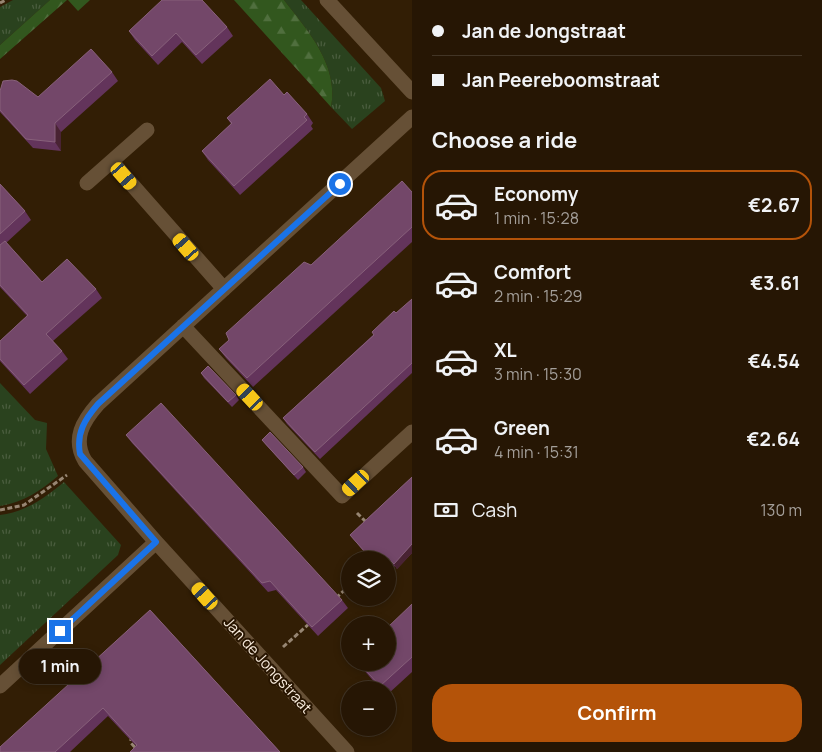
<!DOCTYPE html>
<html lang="en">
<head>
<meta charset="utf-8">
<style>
  body { margin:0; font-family:Manrope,sans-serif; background:#2e1f0e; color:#f1f3f6; height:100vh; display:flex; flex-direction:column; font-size:19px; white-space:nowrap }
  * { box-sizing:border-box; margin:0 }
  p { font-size:16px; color:#a49f9a }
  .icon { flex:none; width:28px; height:28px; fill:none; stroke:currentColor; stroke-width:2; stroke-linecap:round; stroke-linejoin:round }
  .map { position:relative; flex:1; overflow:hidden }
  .details { display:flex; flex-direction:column; background:#261604; width:410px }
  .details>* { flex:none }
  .guide { display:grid; align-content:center; height:110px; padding:0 20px; background:#261604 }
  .buttons { position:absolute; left:341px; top:551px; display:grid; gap:10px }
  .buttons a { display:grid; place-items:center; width:55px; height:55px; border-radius:50%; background:#261604; box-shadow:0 2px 8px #0003,0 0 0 1px #423526; font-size:25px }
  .end { position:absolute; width:22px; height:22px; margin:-11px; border:6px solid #1a73e8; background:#fff; box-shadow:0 0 0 2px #fff }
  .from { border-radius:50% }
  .bubble { position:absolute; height:35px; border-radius:18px; background:#261604; box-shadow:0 2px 8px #0003,0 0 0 1px #423526; font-size:16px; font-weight:700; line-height:35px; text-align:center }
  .car { position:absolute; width:15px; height:30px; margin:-15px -8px; border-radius:6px; box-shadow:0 0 4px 1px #0007; background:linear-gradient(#f5c518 24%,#345 0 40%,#f5c518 0 76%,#345 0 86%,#f5c518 0) }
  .guide b { display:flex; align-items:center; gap:18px; height:48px; font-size:19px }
  .guide b+b { border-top:1px solid #423526 }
  .guide i { width:12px; height:12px; background:#f1f3f6 }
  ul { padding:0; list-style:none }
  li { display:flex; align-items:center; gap:15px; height:70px; margin:0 10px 8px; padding:0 10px; border:2px solid transparent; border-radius:20px }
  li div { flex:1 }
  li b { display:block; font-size:19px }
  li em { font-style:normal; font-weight:700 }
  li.on { border-color:#b45309 }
  li>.icon { width:45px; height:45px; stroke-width:1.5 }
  h2 { padding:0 20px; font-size:22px; line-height:60px }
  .pay { display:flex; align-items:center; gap:12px; height:55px; padding:0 20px; font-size:19px }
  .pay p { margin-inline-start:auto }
  .primary-button { display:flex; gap:10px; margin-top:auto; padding:10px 20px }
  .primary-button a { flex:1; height:58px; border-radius:20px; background:#b45309; color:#fff; font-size:20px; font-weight:700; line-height:58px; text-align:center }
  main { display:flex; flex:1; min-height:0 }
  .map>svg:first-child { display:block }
  .grass { fill:url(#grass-tufts) }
  .forest { fill:url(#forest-firs) }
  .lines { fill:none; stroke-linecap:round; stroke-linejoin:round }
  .path { stroke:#978673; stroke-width:3; stroke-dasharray:5 2.5; stroke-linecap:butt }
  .minor { stroke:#665036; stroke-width:15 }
  .wall { fill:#63345b }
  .shaded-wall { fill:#492333 }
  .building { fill:#734769; stroke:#88617b }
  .route { stroke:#1a73e8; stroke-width:6 }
  .labels { text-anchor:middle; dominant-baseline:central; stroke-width:4; stroke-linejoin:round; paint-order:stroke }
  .street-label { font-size:15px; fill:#f8ebdc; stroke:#281500 }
</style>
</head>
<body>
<main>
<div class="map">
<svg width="412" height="752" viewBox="0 0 412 752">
  <defs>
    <pattern id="grass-tufts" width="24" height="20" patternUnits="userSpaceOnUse" patternTransform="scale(1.25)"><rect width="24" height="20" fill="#2a421e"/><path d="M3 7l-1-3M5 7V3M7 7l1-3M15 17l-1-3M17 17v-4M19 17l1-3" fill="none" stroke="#4a5d3e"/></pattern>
    <pattern id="forest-firs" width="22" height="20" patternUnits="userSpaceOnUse" patternTransform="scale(1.25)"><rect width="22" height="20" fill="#32571e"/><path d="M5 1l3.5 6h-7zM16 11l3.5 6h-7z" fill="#506f3e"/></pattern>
  </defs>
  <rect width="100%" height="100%" fill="#321e05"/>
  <path class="grass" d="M13,0H50L0,45V7Z
    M284,0H301L381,88L385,101L352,129L331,107C339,65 308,31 284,0Z
    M0,383L35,420L47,423L46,449L58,476C40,491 24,502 0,506Z
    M64,482L121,545L118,555L0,665V515C25,512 45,498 64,482Z"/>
  <path class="forest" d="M50,0H67L0,59V45Z
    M68,0H90L78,11Z
    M234,0H284C308,31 339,65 331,107Z"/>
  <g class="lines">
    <path class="path" d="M0,3L6,0
      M0,510L24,505L67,475
      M357,513L367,523
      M336,598L350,585
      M283,647L310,623
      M62,660L80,680
      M131,736V743L139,752"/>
    <path class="minor" d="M327,0L412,92
      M112,162L224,289
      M87,183L147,130
      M183,326L342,496L412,432
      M0,686L156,542
      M347,752L156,542L85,461C72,439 83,421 98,404L412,117"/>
  </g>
  <path class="wall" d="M227,27L233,36L202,64L182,42L158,65L135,40L129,31Z
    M112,72L118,81L61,132V151L33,148L0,112V91L38,97Z
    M284,95L307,114L313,123L311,126L313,129L240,195L208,160L202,151L231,124L227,118Z
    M0,184L25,211L31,220L6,243L42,282L96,289L102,298L53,341L62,351L68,359L30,394L0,361V341L27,316L0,287Z
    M412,192V242L253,387L226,358L219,349L311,265Z
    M412,299V373L320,459L287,424L283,418Z
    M201,373L236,395L239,400L232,407L204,378Z
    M126,435L342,600L348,608L318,636L276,590L268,592L132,443Z
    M262,440L303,467L306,472L298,480L266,445Z
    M412,477V553L397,569L395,566L388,572V560H371L350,535Z
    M412,604V672L388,694V690H381L357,662H388Z
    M150,610L280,752L136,746L108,716L70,752H0Z"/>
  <path class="shaded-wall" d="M55,123L61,132V151L55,142Z
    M412,544V553L397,569L394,564Z"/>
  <path class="building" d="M162,0H202L227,27L196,55L176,33L152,56L129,31Z
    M91,49L112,72L55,123V142L26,139L0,110V91L3,81L12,80L17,81L38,97Z
    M270,79L284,95L287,92L307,114L304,117L307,120L234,186L202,151L232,123L227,118Z
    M402,181L412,192V227L247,378L219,349L229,340L226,333L304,262L311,265Z
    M0,184L25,211L0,234Z
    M5,241L42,282L67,259L96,289L46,334L62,351L24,385L0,359V341L28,315L0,285V245Z
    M412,299V363L315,452L283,418L374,335L372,332L394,311L396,313Z
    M208,366L236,395L228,402L201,373Z
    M161,403L342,600L312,627L270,581L262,583L126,435Z
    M270,432L303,467L294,475L262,440Z
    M412,477V544L394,564L391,561L388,564V560H372L350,535Z
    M412,604V657L380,686L358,662H388V627Z
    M150,610L280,752H130L137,745L103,708L55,752H0V747Z"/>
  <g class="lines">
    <path class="route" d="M60,631L156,542L80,454C76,433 85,419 98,404L340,184"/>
  </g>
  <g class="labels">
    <g class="street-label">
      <text transform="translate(268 665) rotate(48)">Jan de Jongstraat</text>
    </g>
  </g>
</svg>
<div class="buttons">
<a><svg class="icon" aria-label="layers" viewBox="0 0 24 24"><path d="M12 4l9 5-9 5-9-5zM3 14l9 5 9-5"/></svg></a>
<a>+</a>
<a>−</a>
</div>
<i class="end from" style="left:340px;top:184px"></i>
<i class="end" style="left:60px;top:631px"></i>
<div class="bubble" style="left:19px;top:649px;width:82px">1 min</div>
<i class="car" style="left:124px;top:176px;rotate:139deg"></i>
<i class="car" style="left:186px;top:247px;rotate:319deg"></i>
<i class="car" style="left:250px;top:397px;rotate:317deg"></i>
<i class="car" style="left:356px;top:483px;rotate:227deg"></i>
<i class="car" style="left:205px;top:596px;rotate:318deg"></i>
</div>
<section class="details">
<div class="guide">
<b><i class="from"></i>Jan de Jongstraat</b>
<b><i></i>Jan Peereboomstraat</b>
</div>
<h2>Choose a ride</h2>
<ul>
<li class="on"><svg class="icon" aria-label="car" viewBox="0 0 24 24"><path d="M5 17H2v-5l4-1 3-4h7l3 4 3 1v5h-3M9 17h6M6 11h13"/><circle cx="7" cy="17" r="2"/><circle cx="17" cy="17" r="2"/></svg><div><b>Economy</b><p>1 min · 15:28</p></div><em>€2.67</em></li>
<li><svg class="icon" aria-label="car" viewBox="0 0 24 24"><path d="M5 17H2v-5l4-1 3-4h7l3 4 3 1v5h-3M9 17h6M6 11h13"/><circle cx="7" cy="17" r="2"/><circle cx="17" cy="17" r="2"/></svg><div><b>Comfort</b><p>2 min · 15:29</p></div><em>€3.61</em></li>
<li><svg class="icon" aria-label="car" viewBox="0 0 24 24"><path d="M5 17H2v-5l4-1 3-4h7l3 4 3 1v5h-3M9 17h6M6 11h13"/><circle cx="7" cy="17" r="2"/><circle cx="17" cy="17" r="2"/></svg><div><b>XL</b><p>3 min · 15:30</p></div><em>€4.54</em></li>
<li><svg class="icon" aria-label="car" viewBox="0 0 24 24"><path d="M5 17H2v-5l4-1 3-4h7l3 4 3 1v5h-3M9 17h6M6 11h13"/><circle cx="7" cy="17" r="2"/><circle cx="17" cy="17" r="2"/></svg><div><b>Green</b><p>4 min · 15:31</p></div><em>€2.64</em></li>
</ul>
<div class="pay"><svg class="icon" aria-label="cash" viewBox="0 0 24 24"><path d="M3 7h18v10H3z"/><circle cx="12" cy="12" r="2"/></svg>Cash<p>130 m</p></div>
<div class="primary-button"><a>Confirm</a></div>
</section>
</main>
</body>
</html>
